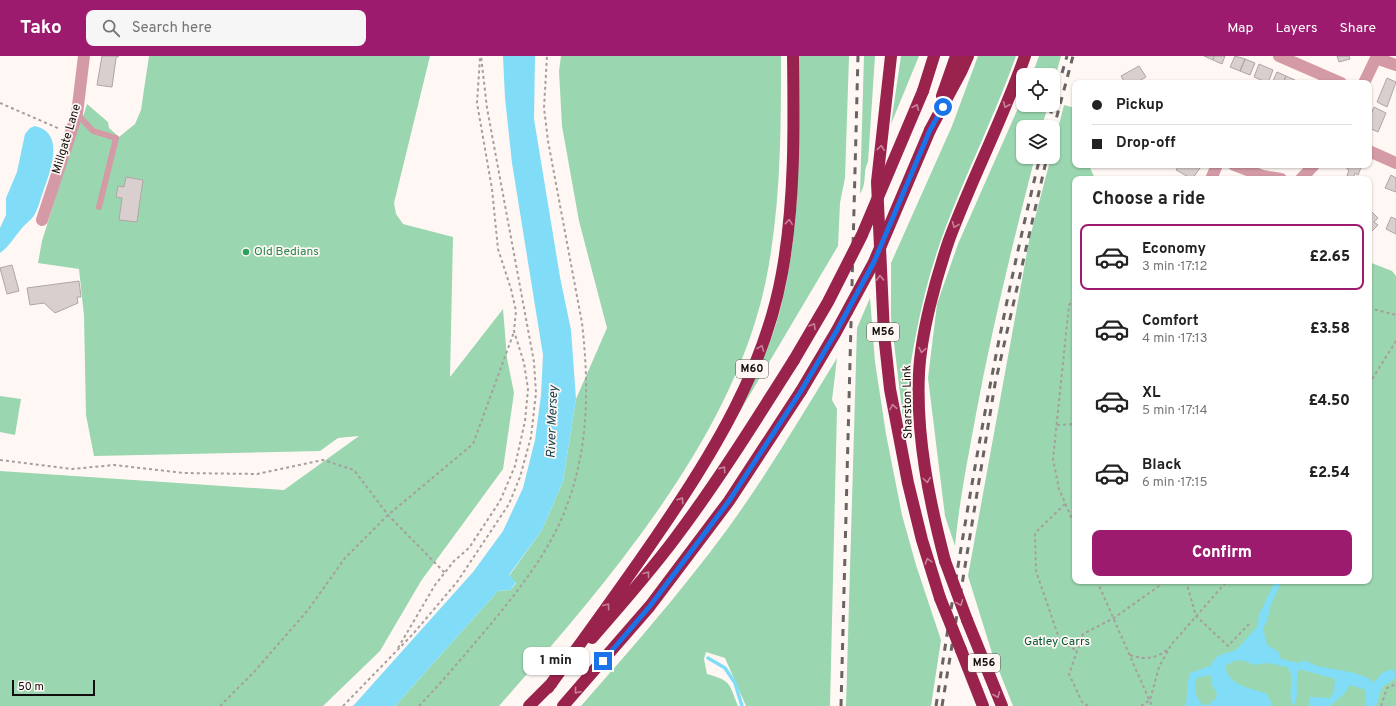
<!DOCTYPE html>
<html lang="en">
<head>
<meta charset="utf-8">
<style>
  body { margin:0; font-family:Overpass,sans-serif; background:#f6f6f6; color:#222; height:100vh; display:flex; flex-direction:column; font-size:15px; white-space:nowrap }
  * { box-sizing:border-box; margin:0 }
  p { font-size:13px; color:#767676 }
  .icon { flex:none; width:22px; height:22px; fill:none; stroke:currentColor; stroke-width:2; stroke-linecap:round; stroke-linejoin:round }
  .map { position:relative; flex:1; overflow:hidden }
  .details { position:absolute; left:1072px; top:120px; width:300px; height:408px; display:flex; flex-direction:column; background:#fff; border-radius:8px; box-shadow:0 1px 3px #0004 }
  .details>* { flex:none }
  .hud { position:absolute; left:1072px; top:24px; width:300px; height:88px; border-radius:8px; box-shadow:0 1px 3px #0004; display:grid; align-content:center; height:88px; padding:0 20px; background:#fff }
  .tools { position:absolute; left:1016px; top:12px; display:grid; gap:8px }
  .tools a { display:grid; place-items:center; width:44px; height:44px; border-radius:8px; background:#fff; box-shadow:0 1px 3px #0004; font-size:20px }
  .scale { position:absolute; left:12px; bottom:10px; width:83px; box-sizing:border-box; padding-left:4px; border:2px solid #110e0d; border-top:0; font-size:11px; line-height:14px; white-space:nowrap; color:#110e0d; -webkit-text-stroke:3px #fff7f4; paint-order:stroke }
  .end { position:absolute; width:18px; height:18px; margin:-9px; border:5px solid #1a73e8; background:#fff; box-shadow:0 0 0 2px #fff }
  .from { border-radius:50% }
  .bubble { position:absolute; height:28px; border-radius:8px; background:#fff; box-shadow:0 1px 3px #0004; font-size:13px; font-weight:800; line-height:28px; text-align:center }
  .hud b { display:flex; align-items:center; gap:14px; height:38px; font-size:15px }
  .hud b+b { border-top:1px solid #e0e0e0 }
  .hud i { width:10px; height:10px; background:#222 }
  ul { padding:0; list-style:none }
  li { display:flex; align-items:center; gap:12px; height:66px; margin:0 8px 6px; padding:0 12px; border:2px solid transparent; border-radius:8px }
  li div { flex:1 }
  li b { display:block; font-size:15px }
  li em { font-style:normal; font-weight:800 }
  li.current { border-color:#9c1b6f }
  li>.icon { width:36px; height:36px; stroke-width:1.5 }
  h2 { padding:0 20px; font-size:18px; line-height:48px }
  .primary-button { display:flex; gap:8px; margin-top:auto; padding:8px 20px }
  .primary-button a { flex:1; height:46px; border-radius:8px; background:#9c1b6f; color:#fff; font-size:16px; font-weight:800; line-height:46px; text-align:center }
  header { display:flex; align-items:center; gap:24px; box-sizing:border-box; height:56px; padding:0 20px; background:#9c1b6f; color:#fff }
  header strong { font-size:19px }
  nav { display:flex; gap:22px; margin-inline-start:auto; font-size:14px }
  .search { width:280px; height:36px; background:#f6f6f6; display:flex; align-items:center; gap:10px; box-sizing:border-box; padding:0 14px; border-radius:8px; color:#767676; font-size:15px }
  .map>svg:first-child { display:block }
  .green { fill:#9ad6af }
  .water { fill:#81dcf7; fill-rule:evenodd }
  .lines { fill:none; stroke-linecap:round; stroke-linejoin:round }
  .stream { stroke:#81dcf7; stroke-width:3.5 }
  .building { fill:#d9cfce; stroke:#afa6a4 }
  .path { stroke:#a69f9d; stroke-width:2; stroke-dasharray:3 3; stroke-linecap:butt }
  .lane { stroke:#d49ba7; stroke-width:6 }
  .street { stroke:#d49ba7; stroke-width:12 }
  .highway { stroke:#99234d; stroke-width:12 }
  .rail { stroke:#696463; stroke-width:3; stroke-dasharray:7 7; stroke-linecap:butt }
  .highway-bridge { stroke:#99234d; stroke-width:12 }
  .oneway { stroke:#c78298 }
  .route { stroke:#1a73e8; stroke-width:5 }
  .leisure-dot { fill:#2e9e5b; stroke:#fff7f4; stroke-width:1.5 }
  .labels { text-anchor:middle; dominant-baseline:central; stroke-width:3.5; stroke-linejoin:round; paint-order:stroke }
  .shield { fill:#fff7f4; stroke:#585452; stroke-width:1 }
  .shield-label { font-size:11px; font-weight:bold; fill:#110e0d }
  .street-label { font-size:12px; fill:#110e0d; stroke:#fff7f4 }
  .leisure-label { font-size:12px; fill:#27864d; stroke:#fff7f4; text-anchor:start }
  .park-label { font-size:12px; fill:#015a32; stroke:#fff7f4 }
  .water-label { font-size:13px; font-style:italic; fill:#1a444f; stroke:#fff7f4 }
</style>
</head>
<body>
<header>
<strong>Tako</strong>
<div class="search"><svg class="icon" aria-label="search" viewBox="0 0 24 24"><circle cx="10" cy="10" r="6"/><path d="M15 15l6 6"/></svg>Search here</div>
<nav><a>Map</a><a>Layers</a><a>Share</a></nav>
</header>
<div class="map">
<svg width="1396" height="650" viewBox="0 0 1396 650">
  <rect width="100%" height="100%" fill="#fff7f4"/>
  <path class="green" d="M149,0H430L394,147L396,158L403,168L453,181L450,321L503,253L507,302L514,337L503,413L421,525L380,595L323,650H0V415L284,434L359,380L338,382L320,395L94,400L86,359L84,260L79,213L38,207L42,185L76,76L74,74L84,58L87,48L108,66L109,72L119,81L135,68L141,54Z
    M561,0H781C781,75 781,150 766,224C733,384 604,530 499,650H395L498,535L511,534L516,527L509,520L542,474L563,425L576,343L607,272L579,165L562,70L559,15Z
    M799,0H849L845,122L840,147L838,190L739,357C752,327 767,297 777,265C802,179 799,89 799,0Z
    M864,0H875L868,106C862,118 868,124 860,138Z
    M901,0H919L891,68Z
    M978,0H1016C995,59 967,115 945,173C922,234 911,298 903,362L891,262V207L952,70Z
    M1039,0H1061L1053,29V19H1032Z
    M1023,41V49H1048L1042,71H1023V101H1035C1013,186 992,272 976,358C968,402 959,446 955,490L945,460L928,322L937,248L958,188Z
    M1064,49L1075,52V109H1089L1095,123H1075V525H1369V206L1392,215L1396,220V650H1013L992,597L968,520L1029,185L1051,101H1053V92Z
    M870,242L875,306L886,378L902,459L916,509L941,584L931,650H846L857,272Z
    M837,302L832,344L837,353L830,650H746L725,602L706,596L704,603L707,618C732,625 729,628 738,650H581C631,593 681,536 726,475C766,420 801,361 837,302Z
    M0,340L21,343L15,379L0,376Z"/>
  <path class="water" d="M503,0H535L534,63L560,221L571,274L576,343L563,425L542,474L509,519L516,526L511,534L498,535L395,650H353L473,516L503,475L523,432L535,384L541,339L543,299L512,107L505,42Z
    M35,70C66,77 50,116 43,136C40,144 38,154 33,161C30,165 25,168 22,172C15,180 9,191 0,197V172L6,159V142L17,116L25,78L30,72Z
    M1275,525H1282L1271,548L1267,565L1263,572L1267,589L1278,595L1281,603L1299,607L1304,604L1317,610L1355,617L1370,623L1373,627L1383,616L1393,613L1396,620L1393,624L1382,631L1376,650H1366V634L1350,629L1344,638L1330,650H1309L1310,641L1330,642L1334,635L1335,623L1299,613C1294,625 1300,637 1294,650C1287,641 1293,630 1291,620C1291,617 1289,614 1287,611L1267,607L1253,609C1243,602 1235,603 1225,610C1229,631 1250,631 1267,638L1273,650H1186C1187,640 1187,626 1190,617L1210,610L1217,600L1236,594L1257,571L1259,559ZM1210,619L1212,623L1211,627L1217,638L1216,642L1208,649H1203C1195,641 1193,632 1197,622Z"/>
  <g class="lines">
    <path class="stream" d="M708,602L725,612L735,627L742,650"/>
  </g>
  <path class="building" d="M102,0H119L116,2L112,31L97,29Z
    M1204,0H1214L1213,4Z
    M1214,0H1225L1222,8L1213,4Z
    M1235,0L1245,3L1240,15L1230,11Z
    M1337,0H1349L1350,3L1339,6Z
    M1245,3L1255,7L1250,19L1240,15Z
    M1259,8L1273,14L1268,27L1254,21Z
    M1139,10L1146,21L1136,27H1125L1121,20Z
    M1277,16L1286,20L1283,27H1272Z
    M1286,20L1295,24L1294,27H1283Z
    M1387,22L1396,26L1387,51L1377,46Z
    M1374,51L1386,57L1378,76L1369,72V63Z
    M1179,109H1195L1200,112L1192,123L1176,114Z
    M1348,109H1362L1358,119L1355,117L1353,123L1347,120L1349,114L1347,113Z
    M1391,119L1396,122V136L1385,132Z
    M126,121L143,124L137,166L119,164L122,142L116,141L118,130L124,131Z
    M1371,155L1378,162L1374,166L1378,169L1369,178V157Z
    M1391,161L1396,163V178L1386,173Z
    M12,209L19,235L7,238L0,212Z
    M79,225L81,241H77L78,247L55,257L44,247L30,249L27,232Z"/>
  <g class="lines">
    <path class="path" d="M0,47L60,73
      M1075,243L1069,249L1053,403L1059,433L1075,470
      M1369,252L1396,259
      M1369,255L1373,252
      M1369,328L1396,285
      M1057,369L1075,368
      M0,404L72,413L114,409L184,417L257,418L323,404L354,414L388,459L445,517
      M1065,448L1035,477L1036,515L1060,585L1077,595
      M1097,525L1152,650
      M1186,525L1196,560L1228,590L1249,568
      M398,592L435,529L454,505L469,492L500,445L515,410L525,365L528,333L524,307L514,275L516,255L511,233L498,193L492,133L477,47L480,2
      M1130,599C1145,604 1156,603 1168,593
      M220,650L254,616L308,554L345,502L388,459L473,388L514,276
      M343,650L413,578L457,526L509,448L520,421L531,381L536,337L534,306L487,52L481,0
      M419,650C444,624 467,596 491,568C520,532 551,494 567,449C589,391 589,328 582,267L548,85L544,52L547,0
      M1088,650L1082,646L1069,618L1083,578L1114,562L1166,525
      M1141,650L1150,644L1159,611L1171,589L1227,525
      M1381,650L1387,632L1396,628"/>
    <path class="lane" d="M77,58L93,75L116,82L99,151"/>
    <path class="street" d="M1279,0L1341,27
      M1376,2L1396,9
      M1364,27L1377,0
      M1369,95L1396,107
      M1234,109L1263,120L1281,123
      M1211,123L1217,109
      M1301,123L1314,109
      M42,164L77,58L84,0"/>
    <path class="highway" d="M891,0L877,126L884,278L890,333L908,427L922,484L940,542
      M923,35L934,0
      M942,40L956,0
      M930,74L961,16L968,0
      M945,505C929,444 916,380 919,317C921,277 936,222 949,184C972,122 1003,63 1025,0
      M967,564L1002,650
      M592,582C621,549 650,516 676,481C718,425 756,364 794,304
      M961,594L983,650
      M548,632C586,580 624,528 660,475C714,396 765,312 782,217C795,146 794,72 793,0
      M529,650L552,627
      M563,650L650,550L729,445L801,335"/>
    <path class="rail" d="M1062,17L1067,0
      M1047,71L1054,46
      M1053,75L1073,0
      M841,650L858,0
      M936,650C964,466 995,282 1040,101
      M942,650L995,328L1047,101"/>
    <path class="highway-bridge" d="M794,304L828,246L862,179L923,35
      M801,335L836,276L874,206L930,74
      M945,505L967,564
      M940,542L961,594"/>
  </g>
  <defs><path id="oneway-chevron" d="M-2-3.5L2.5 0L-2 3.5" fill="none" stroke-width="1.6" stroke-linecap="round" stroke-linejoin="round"/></defs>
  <g class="oneway">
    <use href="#oneway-chevron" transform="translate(1006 49) rotate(113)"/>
    <use href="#oneway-chevron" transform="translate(916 51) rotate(-67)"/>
    <use href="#oneway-chevron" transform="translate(881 92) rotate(-83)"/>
    <use href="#oneway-chevron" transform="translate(789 166) rotate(-84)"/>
    <use href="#oneway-chevron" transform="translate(955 169) rotate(112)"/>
    <use href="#oneway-chevron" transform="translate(880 222) rotate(-92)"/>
    <use href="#oneway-chevron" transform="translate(813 270) rotate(-60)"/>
    <use href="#oneway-chevron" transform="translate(761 292) rotate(-69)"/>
    <use href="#oneway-chevron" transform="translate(922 294) rotate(99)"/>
    <use href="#oneway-chevron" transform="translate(893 351) rotate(-100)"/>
    <use href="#oneway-chevron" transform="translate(723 413) rotate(-55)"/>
    <use href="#oneway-chevron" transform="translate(927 424) rotate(82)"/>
    <use href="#oneway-chevron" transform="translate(681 444) rotate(-56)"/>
    <use href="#oneway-chevron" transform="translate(928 505) rotate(-107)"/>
    <use href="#oneway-chevron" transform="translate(647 518) rotate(-52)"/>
    <use href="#oneway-chevron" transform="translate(960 547) rotate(68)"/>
    <use href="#oneway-chevron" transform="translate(607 550) rotate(-54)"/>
    <use href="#oneway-chevron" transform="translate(577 635) rotate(131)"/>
    <use href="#oneway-chevron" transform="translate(997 639) rotate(68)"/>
  </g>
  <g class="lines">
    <path class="route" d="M603,605L650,550L729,445L801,335L836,276L874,206L930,74L943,51"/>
  </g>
  <circle class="leisure-dot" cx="246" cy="196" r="4"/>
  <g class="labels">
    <g class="shield">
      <rect x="867" y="267" width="32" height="18" rx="3"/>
      <rect x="736" y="304" width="32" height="18" rx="3"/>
      <rect x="968" y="598" width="32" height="18" rx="3"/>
    </g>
    <g class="shield-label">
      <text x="883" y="276">M56</text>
      <text x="752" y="313">M60</text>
      <text x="984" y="607">M56</text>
    </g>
    <g class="street-label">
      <text transform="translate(67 83) rotate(-73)">Millgate Lane</text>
      <text transform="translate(908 346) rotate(-91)">Sharston Link</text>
    </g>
    <g class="leisure-label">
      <text x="254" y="196">Old Bedians</text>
    </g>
    <g class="park-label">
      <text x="1057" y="586">Gatley Carrs</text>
    </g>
    <g class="water-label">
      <text transform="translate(553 366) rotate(-88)">River Mersey</text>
    </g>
  </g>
</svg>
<div class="tools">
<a><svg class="icon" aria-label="locate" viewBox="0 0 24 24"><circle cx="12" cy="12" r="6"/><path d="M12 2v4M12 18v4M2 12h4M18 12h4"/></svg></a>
<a><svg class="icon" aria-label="layers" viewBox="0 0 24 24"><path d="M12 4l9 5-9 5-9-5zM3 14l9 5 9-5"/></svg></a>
</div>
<div class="scale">50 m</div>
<i class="end from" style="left:943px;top:51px"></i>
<i class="end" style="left:603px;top:605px"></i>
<div class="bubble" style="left:523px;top:591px;width:66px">1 min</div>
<div class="hud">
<b><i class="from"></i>Pickup</b>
<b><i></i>Drop-off</b>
</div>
<section class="details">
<h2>Choose a ride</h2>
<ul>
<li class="current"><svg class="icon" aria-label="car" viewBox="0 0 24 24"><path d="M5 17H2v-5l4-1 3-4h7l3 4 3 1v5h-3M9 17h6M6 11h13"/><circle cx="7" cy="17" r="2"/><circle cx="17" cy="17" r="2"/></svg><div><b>Economy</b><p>3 min · 17:12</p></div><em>£2.65</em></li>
<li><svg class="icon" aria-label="car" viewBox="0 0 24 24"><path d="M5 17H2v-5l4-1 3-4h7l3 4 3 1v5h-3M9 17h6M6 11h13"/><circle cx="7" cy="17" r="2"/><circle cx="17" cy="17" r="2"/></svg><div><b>Comfort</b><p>4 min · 17:13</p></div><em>£3.58</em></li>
<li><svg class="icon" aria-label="car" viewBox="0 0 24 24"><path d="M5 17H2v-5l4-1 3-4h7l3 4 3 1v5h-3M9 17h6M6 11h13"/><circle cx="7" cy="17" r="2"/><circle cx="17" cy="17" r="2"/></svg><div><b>XL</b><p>5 min · 17:14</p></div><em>£4.50</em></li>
<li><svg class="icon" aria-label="car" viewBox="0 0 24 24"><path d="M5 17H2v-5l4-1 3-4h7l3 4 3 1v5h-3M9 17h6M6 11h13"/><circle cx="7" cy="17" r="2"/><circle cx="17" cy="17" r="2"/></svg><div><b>Black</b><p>6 min · 17:15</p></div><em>£2.54</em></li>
</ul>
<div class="primary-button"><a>Confirm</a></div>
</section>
</div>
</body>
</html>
